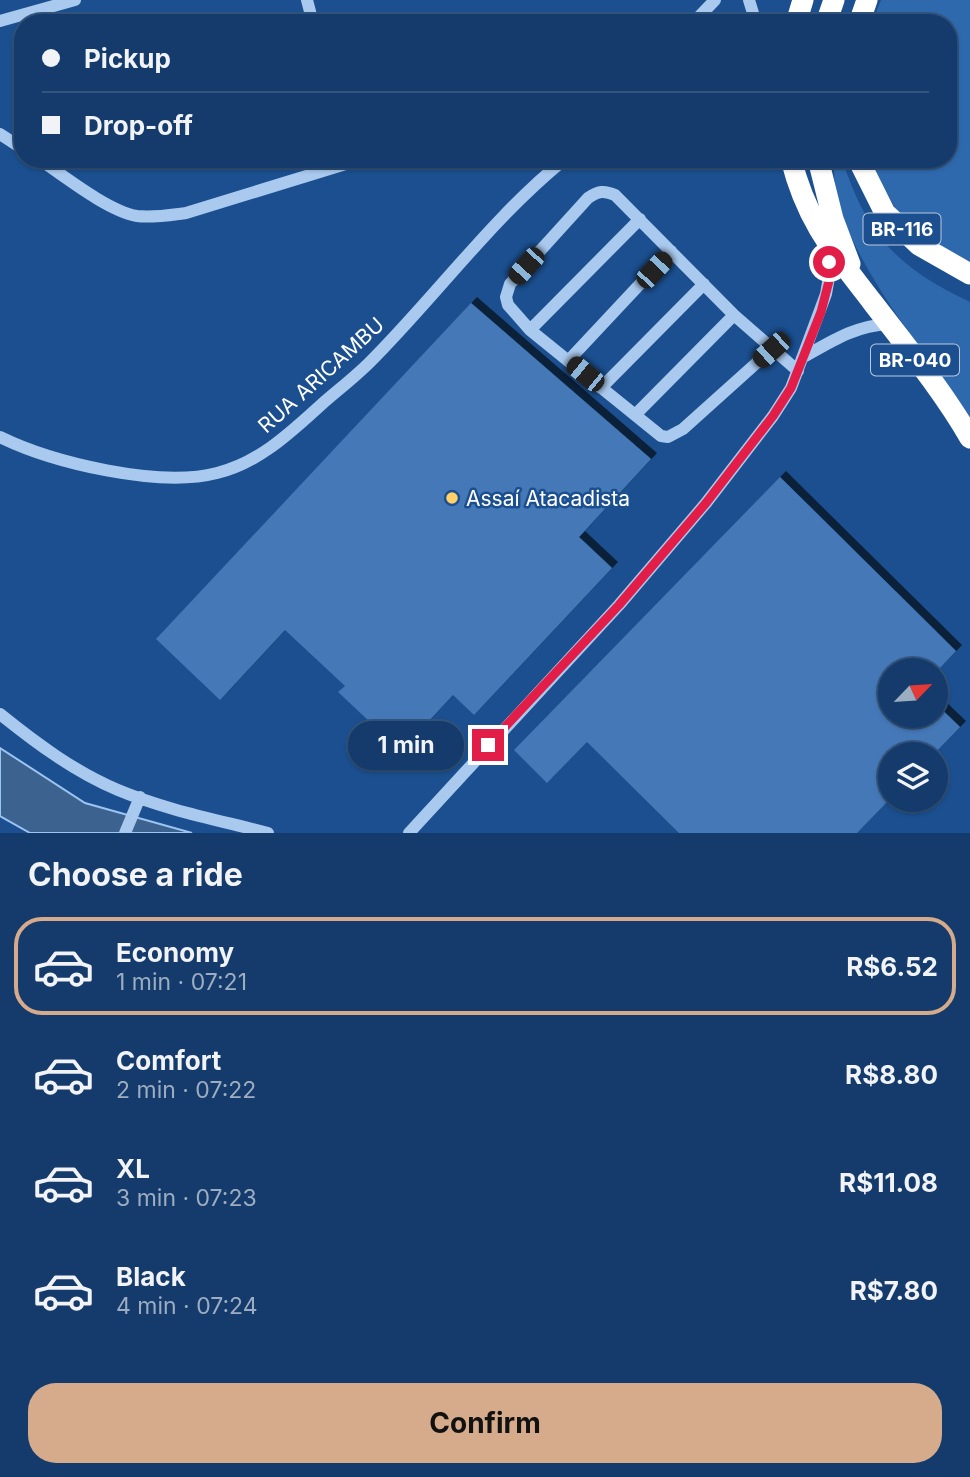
<!DOCTYPE html>
<html lang="en">
<head>
<meta charset="utf-8">
<style>
  body { margin:0; font-family:Inter,sans-serif; background:#214673; color:#f1f3f6; height:100vh; display:flex; flex-direction:column; font-size:26px; white-space:nowrap }
  * { box-sizing:border-box; margin:0 }
  p { font-size:23px; color:#9dadc1 }
  .icon { flex:none; width:38px; height:38px; fill:none; stroke:currentColor; stroke-width:2; stroke-linecap:round; stroke-linejoin:round }
  .map { position:relative; height:833px; overflow:hidden }
  .panel { display:flex; flex-direction:column; background:#143b6b; flex:1 }
  .panel>* { flex:none }
  .guide { position:absolute; left:14px; top:14px; width:943px; height:154px; border-radius:28px; box-shadow:0 2px 5px #0004,0 0 0 2px #33557e; display:grid; align-content:center; height:154px; padding:0 28px; background:#143b6b }
  .needle { width:46px; rotate:65deg }
  .controls { position:absolute; left:878px; top:658px; display:grid; gap:14px }
  .controls a { display:grid; place-items:center; width:70px; height:70px; border-radius:50%; background:#143b6b; box-shadow:0 2px 5px #0004,0 0 0 2px #33557e; font-size:35px }
  .end { position:absolute; width:32px; height:32px; margin:-16px; border:9px solid #e11d48; background:#fff; box-shadow:0 0 0 4px #fff }
  .from { border-radius:50% }
  .bubble { position:absolute; height:49px; border-radius:24px; background:#143b6b; box-shadow:0 2px 5px #0004,0 0 0 2px #33557e; font-size:23px; font-weight:700; line-height:49px; text-align:center }
  .car { position:absolute; width:21px; height:42px; margin:-21px -10px; border-radius:9px; box-shadow:0 0 5px 2px #0007; background:linear-gradient(#222 24%,#8ab4d8 0 40%,#222 0 76%,#8ab4d8 0 86%,#222 0) }
  .guide b { display:flex; align-items:center; gap:24px; height:66px; font-size:26px }
  .guide b+b { border-top:2px solid #33557e }
  .guide i { width:18px; height:18px; background:#f1f3f6 }
  ul { padding:0; list-style:none }
  li { display:flex; align-items:center; gap:21px; height:98px; margin:0 14px 10px; padding:0 14px; border:4px solid transparent; border-radius:28px }
  li div { flex:1 }
  li b { display:block; font-size:26px }
  li em { font-style:normal; font-weight:700 }
  li.selected { border-color:#d6ab8b }
  li>.icon { width:63px; height:63px; stroke-width:1.5 }
  h2 { padding:0 28px; font-size:32px; line-height:84px }
  .button { display:flex; gap:14px; margin-top:auto; padding:14px 28px }
  .button a { flex:1; height:80px; border-radius:28px; background:#d6ab8b; color:#111; font-size:28px; font-weight:700; line-height:80px; text-align:center }
  .map>svg:first-child { display:block }
  .green { fill:#2e69ad }
  .water { fill:#3c6290; stroke:#9cc4f0; stroke-width:2 }
  .building { fill:#4478b7; filter:url(#shadow) }
  .lines { fill:none; stroke-linecap:round; stroke-linejoin:round }
  .minor { stroke:#a9c9ee; stroke-width:12 }
  .highway { stroke:#fff; stroke-width:21 }
  .route { stroke:#e11d48; stroke-width:9 }
  .poi-dot { fill:#ffd166; stroke:#1b4f8f; stroke-width:2.5 }
  .labels { text-anchor:middle; dominant-baseline:central; stroke-width:5; stroke-linejoin:round; paint-order:stroke }
  .shield { fill:#1b4f8f; stroke:#bbcadd; stroke-width:2 }
  .shield-label { font-size:19px; font-weight:bold; fill:#fff }
  .street-label { font-size:21px; fill:#fff; stroke:#1b4f8f }
  .poi-label { font-size:21px; fill:#fff; stroke:#1b4f8f; text-anchor:start }
</style>
</head>
<body>
<div class="map">
<svg width="970" height="833" viewBox="0 0 970 833">
  <defs>
    <filter id="shadow"><feDropShadow dx="6" dy="-6" stdDeviation="0" flood-color="#0009"/></filter>
  </defs>
  <rect width="100%" height="100%" fill="#1b4f8f"/>
  <path class="green" d="M881,0H970V262L941,250L900,216L870,164L869,159H948V23H872Z
    M834,159H842C867,236 898,268 970,302V418C929,357 845,258 835,186C834,178 834,168 834,159Z"/>
  <path class="water" d="M0,748L85,803L192,833H30L0,816Z"/>
  <path class="building" d="M471,303L651,459L579,537L612,568L474,715L453,695L401,751L338,692L345,686L285,630L220,700L156,639Z
    M780,477L956,651L938,670H891V716H936V704L960,727L934,754H891V798L857,833H679L587,742L547,783L514,750Z"/>
  <g class="lines">
    <path class="minor" d="M307,0L313,23
      M749,0L756,23
      M0,21L75,0
      M693,23L715,0
      M0,134L23,149
      M39,159C64,176 108,211 137,216C153,218 170,215 186,213L362,159
      M530,330L640,219
      M771,350L683,429L668,437L661,436L530,330L508,305L506,297L510,284L588,198C598,191 604,190 615,195L734,315L798,371
      M802,358C832,341 854,326 889,324
      M568,361L671,251
      M601,388L704,284
      M635,415L734,315
      M0,437C53,463 159,488 217,473C259,463 291,432 322,404C338,390 355,377 370,362C436,296 492,218 565,159
      M0,714C36,743 75,772 118,790C166,810 218,820 268,833
      M125,833L140,797
      M409,833L619,605L706,503L773,416L791,388L826,294L829,277L828,247"/>
    <path class="highway" d="M796,23L803,0
      M826,23L834,0
      M859,23L867,0
      M791,159C807,223 834,252 873,303C906,346 943,391 970,438
      M818,159L833,219L850,264
      M858,159L885,213L919,245L970,274"/>
  </g>
  <g class="lines">
    <path class="route" d="M488,745L619,605L706,503L773,416L791,388L821,312L830,277L829,262"/>
  </g>
  <circle class="poi-dot" cx="452" cy="498" r="7"/>
  <g class="labels">
    <g class="shield">
      <rect x="863.5" y="213.5" width="77" height="31" rx="5"/>
      <rect x="871" y="344.5" width="88" height="31" rx="5"/>
    </g>
    <g class="shield-label">
      <text x="902" y="229">BR-116</text>
      <text x="915" y="360">BR-040</text>
    </g>
    <g class="street-label">
      <text transform="translate(321 375) rotate(-42)">RUA ARICAMBU</text>
    </g>
    <g class="poi-label">
      <text x="466" y="498">Assaí Atacadista</text>
    </g>
  </g>
</svg>
<div class="controls">
<a><svg class="needle" viewBox="-14 -14 28 28"><path d="M0-13l5 13h-10z" fill="#e53935"/><path d="M0 13l5-13h-10z" fill="#9dadc1"/></svg></a>
<a><svg class="icon" aria-label="layers" viewBox="0 0 24 24"><path d="M12 4l9 5-9 5-9-5zM3 14l9 5 9-5"/></svg></a>
</div>
<i class="end from" style="left:829px;top:262px"></i>
<i class="end" style="left:488px;top:745px"></i>
<div class="bubble" style="left:348px;top:721px;width:116px">1 min</div>
<i class="car" style="left:526px;top:266px;rotate:222deg"></i>
<i class="car" style="left:654px;top:270px;rotate:43deg"></i>
<i class="car" style="left:771px;top:350px;rotate:228deg"></i>
<i class="car" style="left:585px;top:374px;rotate:309deg"></i>
<div class="guide">
<b><i class="from"></i>Pickup</b>
<b><i></i>Drop-off</b>
</div>
</div>
<section class="panel">
<h2>Choose a ride</h2>
<ul>
<li class="selected"><svg class="icon" aria-label="car" viewBox="0 0 24 24"><path d="M5 17H2v-5l4-1 3-4h7l3 4 3 1v5h-3M9 17h6M6 11h13"/><circle cx="7" cy="17" r="2"/><circle cx="17" cy="17" r="2"/></svg><div><b>Economy</b><p>1 min · 07:21</p></div><em>R$6.52</em></li>
<li><svg class="icon" aria-label="car" viewBox="0 0 24 24"><path d="M5 17H2v-5l4-1 3-4h7l3 4 3 1v5h-3M9 17h6M6 11h13"/><circle cx="7" cy="17" r="2"/><circle cx="17" cy="17" r="2"/></svg><div><b>Comfort</b><p>2 min · 07:22</p></div><em>R$8.80</em></li>
<li><svg class="icon" aria-label="car" viewBox="0 0 24 24"><path d="M5 17H2v-5l4-1 3-4h7l3 4 3 1v5h-3M9 17h6M6 11h13"/><circle cx="7" cy="17" r="2"/><circle cx="17" cy="17" r="2"/></svg><div><b>XL</b><p>3 min · 07:23</p></div><em>R$11.08</em></li>
<li><svg class="icon" aria-label="car" viewBox="0 0 24 24"><path d="M5 17H2v-5l4-1 3-4h7l3 4 3 1v5h-3M9 17h6M6 11h13"/><circle cx="7" cy="17" r="2"/><circle cx="17" cy="17" r="2"/></svg><div><b>Black</b><p>4 min · 07:24</p></div><em>R$7.80</em></li>
</ul>
<div class="button"><a>Confirm</a></div>
</section>
</body>
</html>
